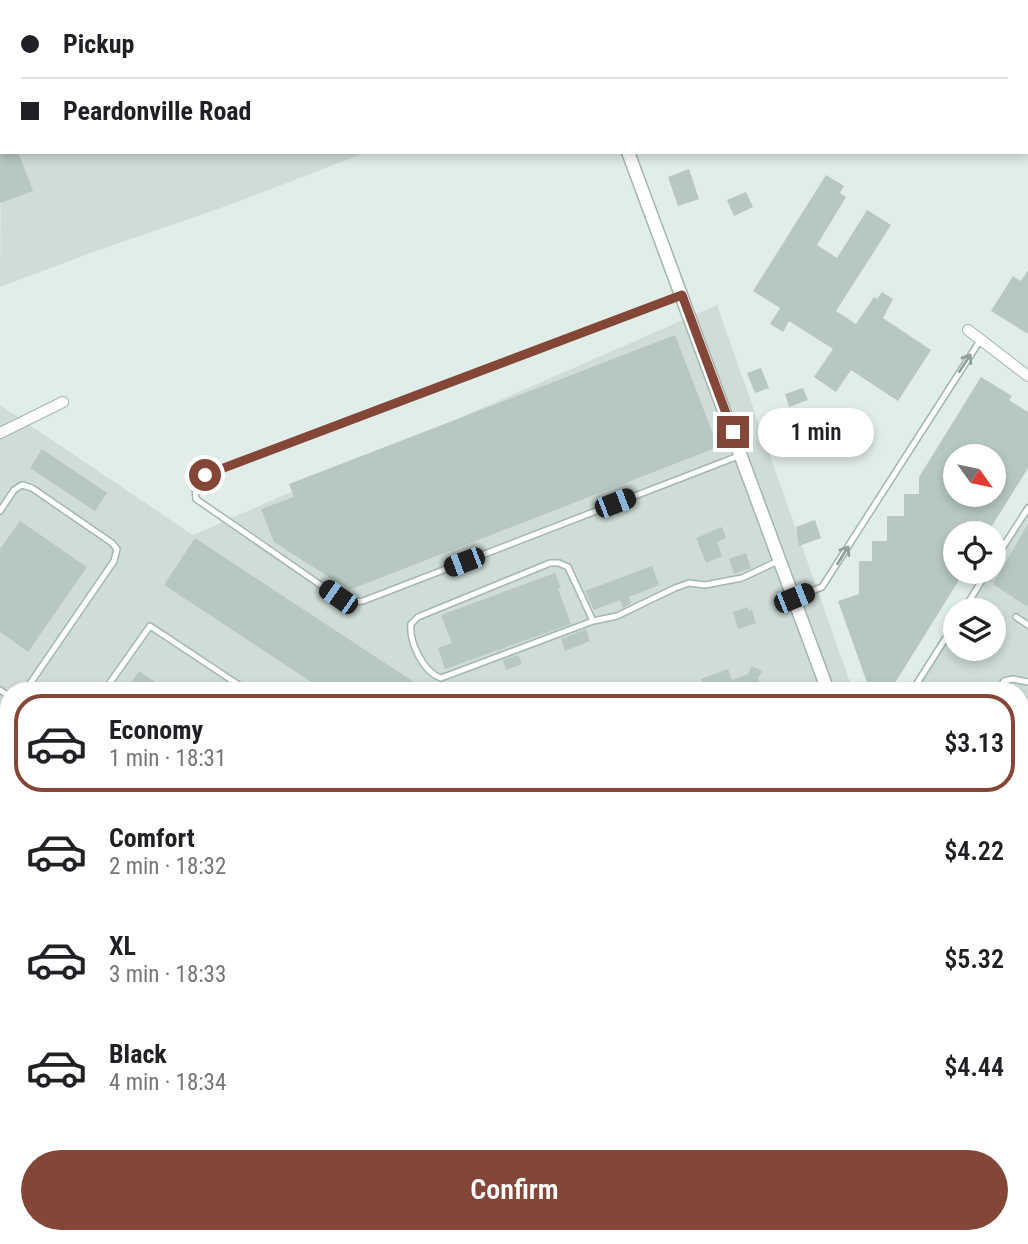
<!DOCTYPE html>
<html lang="en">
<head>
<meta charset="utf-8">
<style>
  body { margin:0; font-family:"Roboto Condensed",sans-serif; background:#f2f2f2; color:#202124; height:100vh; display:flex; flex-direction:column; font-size:26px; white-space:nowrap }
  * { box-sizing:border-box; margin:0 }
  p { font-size:23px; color:#757577 }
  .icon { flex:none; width:38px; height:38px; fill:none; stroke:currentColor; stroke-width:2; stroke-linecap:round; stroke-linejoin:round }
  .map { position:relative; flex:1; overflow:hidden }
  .drawer { position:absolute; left:0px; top:682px; width:1029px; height:562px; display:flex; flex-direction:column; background:#fff; border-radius:28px 28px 0 0; box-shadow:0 4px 10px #0003 }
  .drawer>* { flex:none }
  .guide { position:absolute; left:0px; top:0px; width:1029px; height:154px; box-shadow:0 4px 10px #0003; display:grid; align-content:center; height:154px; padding:0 21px; background:#fff }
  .needle { width:46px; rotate:123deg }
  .controls { position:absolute; left:943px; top:444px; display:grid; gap:14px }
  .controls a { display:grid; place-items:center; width:63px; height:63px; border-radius:50%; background:#fff; box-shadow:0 4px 10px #0003; font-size:35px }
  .end { position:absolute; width:32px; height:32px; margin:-16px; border:9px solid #844636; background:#fff; box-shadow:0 0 0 4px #fff }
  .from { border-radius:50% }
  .bubble { position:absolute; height:49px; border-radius:24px; background:#fff; box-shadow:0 4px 10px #0003; font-size:23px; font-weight:600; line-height:49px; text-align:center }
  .car { position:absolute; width:21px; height:42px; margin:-21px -10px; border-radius:9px; box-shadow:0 0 5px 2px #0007; background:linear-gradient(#222 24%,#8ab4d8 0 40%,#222 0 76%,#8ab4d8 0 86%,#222 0) }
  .guide b { display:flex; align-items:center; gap:24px; height:66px; font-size:26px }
  .guide b+b { border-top:2px solid #e0e0e0 }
  .guide i { width:18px; height:18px; background:#202124 }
  ul { padding:12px 0 0; list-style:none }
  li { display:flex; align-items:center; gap:21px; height:98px; margin:0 14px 10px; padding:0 7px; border:4px solid transparent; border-radius:28px }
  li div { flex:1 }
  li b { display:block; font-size:26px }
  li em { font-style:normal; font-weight:600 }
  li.on { border-color:#844636 }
  li>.icon { width:63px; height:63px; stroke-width:1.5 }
  .primary-button { display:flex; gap:14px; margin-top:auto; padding:14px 21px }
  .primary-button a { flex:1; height:80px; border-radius:42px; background:#844636; color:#fff; font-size:28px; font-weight:600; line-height:80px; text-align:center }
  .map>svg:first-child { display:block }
  .built { fill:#cfddd6 }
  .building { fill:#b6c8c0; fill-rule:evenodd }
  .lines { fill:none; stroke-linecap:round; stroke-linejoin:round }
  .service-casing { stroke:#a3b6af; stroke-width:8 }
  .minor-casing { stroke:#a3b6af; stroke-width:12 }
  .tertiary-casing { stroke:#a3b6af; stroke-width:15 }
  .secondary-casing { stroke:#9ebab0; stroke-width:17 }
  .path { stroke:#7eb4a2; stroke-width:2.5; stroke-dasharray:3.5 5; stroke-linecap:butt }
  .service { stroke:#fff; stroke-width:5 }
  .minor { stroke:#fff; stroke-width:10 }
  .tertiary { stroke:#fff; stroke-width:12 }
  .secondary { stroke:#fff; stroke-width:14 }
  .oneway { stroke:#8fa09a }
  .route { stroke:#844636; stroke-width:9 }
</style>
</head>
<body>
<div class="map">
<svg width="1028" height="1244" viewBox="0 0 1028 1244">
  <rect width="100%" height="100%" fill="#e1ede8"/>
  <path class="built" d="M26,0H550L551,2H24Z
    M2,34V152H367L229,205L96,251L0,287Z
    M717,305L853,691H9V1236H783L777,1244H0V405L193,535Z
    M1028,501V889L1020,901V691H908L955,616L956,649H994V611H959L983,572H994V555Z
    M1028,949V1244H826L833,1236H1020V962Z"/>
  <path class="building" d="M0,152H18L33,191L0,203Z
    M689,169L699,199L678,206L668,177Z
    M826,175L844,186L840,193L846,197L817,245L837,258L867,210L891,225L836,311L856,324L874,297L877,299L882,292L893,299L883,318L931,350L898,401L851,370L836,392L814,377L833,349L789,321L783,332L770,324L780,308L753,291Z
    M746,192L753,207L734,216L727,200Z
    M1028,270V334L991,311L1013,276L1021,281Z
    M675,335L718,447L349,590L274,542L261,509L294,497L289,484Z
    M761,368L769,388L755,393L747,373Z
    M981,377L1012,396L1009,400L1028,412V468L987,534H956V572H964L890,691H870L838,601L859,594V561H872V541H887V516H904V494H919V477ZM956,457H994V495H956Z
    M803,388L808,400L789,407L785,394Z
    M787,418L798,447L781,453L770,424Z
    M42,449L107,493L95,511L30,468Z
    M815,520L821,538L799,546L796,527Z
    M20,521L87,567L28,652L0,632V549Z
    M1028,524V607L993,584Z
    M722,527L726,538L717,542L722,556L706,563L696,538Z
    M195,538L397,671L428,691H325L164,585Z
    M746,553L751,568L734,574L729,559Z
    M652,566L659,585L629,597L631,603L623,608L620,600L594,610L585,591Z
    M555,573L561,588L558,589L571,624L445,669L438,648L452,643L441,615Z
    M748,607L749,611L752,610L756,623L738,629L733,612Z
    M586,629L590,641L565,651L561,639Z
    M518,655L522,664L506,670L503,660Z
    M752,666L762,671L758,678L763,691H705L701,679L728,669L732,680L748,674Z
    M139,671L168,691H126Z"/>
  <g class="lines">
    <g class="service-casing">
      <path id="service" d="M912,0L915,2
        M432,2L433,0
        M1027,80L1028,81
        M682,295L205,475L195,488L196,499L338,597L349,602L363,601L741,455
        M0,511L14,490L22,485L32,488L112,543L117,549L114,561L25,691
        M994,561L1028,508
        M794,598L822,587L981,339
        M963,611L987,572
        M1016,617L1028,625
        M593,621L568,567L559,563H550L418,617L411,624C409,642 423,672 441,678L593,621L617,616L675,588L689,583L705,585L742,578L778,561
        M0,690L9,696
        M104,691L150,626L248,691
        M912,691L956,622
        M998,691L1004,681L1013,679L1028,682
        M0,729L9,716
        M1020,751L1028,739
        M1020,803L1028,808
        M1020,986L1028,991
        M0,1132L9,1120
        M1020,1227L1028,1232
        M235,1236L246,1244
        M277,1236L289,1244
        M973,1236L986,1244
        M69,1244L75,1236"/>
    </g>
    <g class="minor-casing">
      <path id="minor" d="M968,330L1028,376
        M0,433L63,402
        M254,1244L261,1236"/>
    </g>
    <g class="tertiary-casing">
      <path id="tertiary" d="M572,0V2
        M628,152L828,691
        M0,832L9,838
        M600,1236L613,1244"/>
    </g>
    <g class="secondary-casing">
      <path id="secondary" d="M1020,931L1028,919
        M804,1244L810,1236"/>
    </g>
    <path class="path" d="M823,1237L833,1244
      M849,1244L862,1236"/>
    <use href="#service" class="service"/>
    <use href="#minor" class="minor"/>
    <use href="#tertiary" class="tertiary"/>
    <use href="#secondary" class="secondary"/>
  </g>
  <defs><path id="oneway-shaft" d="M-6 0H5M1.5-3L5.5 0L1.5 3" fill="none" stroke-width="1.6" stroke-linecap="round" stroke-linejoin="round" transform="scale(1.75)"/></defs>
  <g class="oneway">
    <use href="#oneway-shaft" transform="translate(965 363) rotate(-57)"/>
    <use href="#oneway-shaft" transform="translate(843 555) rotate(-58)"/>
  </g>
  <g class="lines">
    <path class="route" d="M205,475L682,295L733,432"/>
  </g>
</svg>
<div class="controls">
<a><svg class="needle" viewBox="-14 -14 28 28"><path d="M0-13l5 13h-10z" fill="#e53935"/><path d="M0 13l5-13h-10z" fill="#757577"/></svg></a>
<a><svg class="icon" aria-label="locate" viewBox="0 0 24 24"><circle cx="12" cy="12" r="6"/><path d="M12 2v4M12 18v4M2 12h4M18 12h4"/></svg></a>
<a><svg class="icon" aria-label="layers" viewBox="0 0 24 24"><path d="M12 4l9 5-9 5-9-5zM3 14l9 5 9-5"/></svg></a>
</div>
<i class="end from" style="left:205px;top:475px"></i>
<i class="end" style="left:733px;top:432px"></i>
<div class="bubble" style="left:758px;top:408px;width:116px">1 min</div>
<i class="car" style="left:615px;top:503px;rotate:69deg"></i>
<i class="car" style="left:464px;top:562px;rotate:249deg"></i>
<i class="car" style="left:338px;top:597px;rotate:305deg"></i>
<i class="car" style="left:794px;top:598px;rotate:68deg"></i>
<div class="guide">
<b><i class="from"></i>Pickup</b>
<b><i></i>Peardonville Road</b>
</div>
<section class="drawer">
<ul>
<li class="on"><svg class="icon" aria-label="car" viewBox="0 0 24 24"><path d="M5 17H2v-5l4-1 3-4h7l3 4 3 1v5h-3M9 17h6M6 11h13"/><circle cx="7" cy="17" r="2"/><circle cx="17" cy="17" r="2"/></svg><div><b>Economy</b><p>1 min · 18:31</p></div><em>$3.13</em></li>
<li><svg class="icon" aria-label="car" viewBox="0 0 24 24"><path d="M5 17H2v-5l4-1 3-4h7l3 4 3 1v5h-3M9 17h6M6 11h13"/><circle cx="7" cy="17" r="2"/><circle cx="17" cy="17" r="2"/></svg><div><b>Comfort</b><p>2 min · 18:32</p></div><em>$4.22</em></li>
<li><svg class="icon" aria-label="car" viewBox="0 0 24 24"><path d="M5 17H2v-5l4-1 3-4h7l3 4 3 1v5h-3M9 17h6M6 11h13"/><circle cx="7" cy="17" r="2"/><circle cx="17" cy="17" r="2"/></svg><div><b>XL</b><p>3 min · 18:33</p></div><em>$5.32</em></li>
<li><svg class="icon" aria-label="car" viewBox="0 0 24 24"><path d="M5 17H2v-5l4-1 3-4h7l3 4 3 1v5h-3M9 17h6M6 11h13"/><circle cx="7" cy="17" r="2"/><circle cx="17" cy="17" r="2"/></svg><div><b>Black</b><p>4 min · 18:34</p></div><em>$4.44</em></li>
</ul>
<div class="primary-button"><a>Confirm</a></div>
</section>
</div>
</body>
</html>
